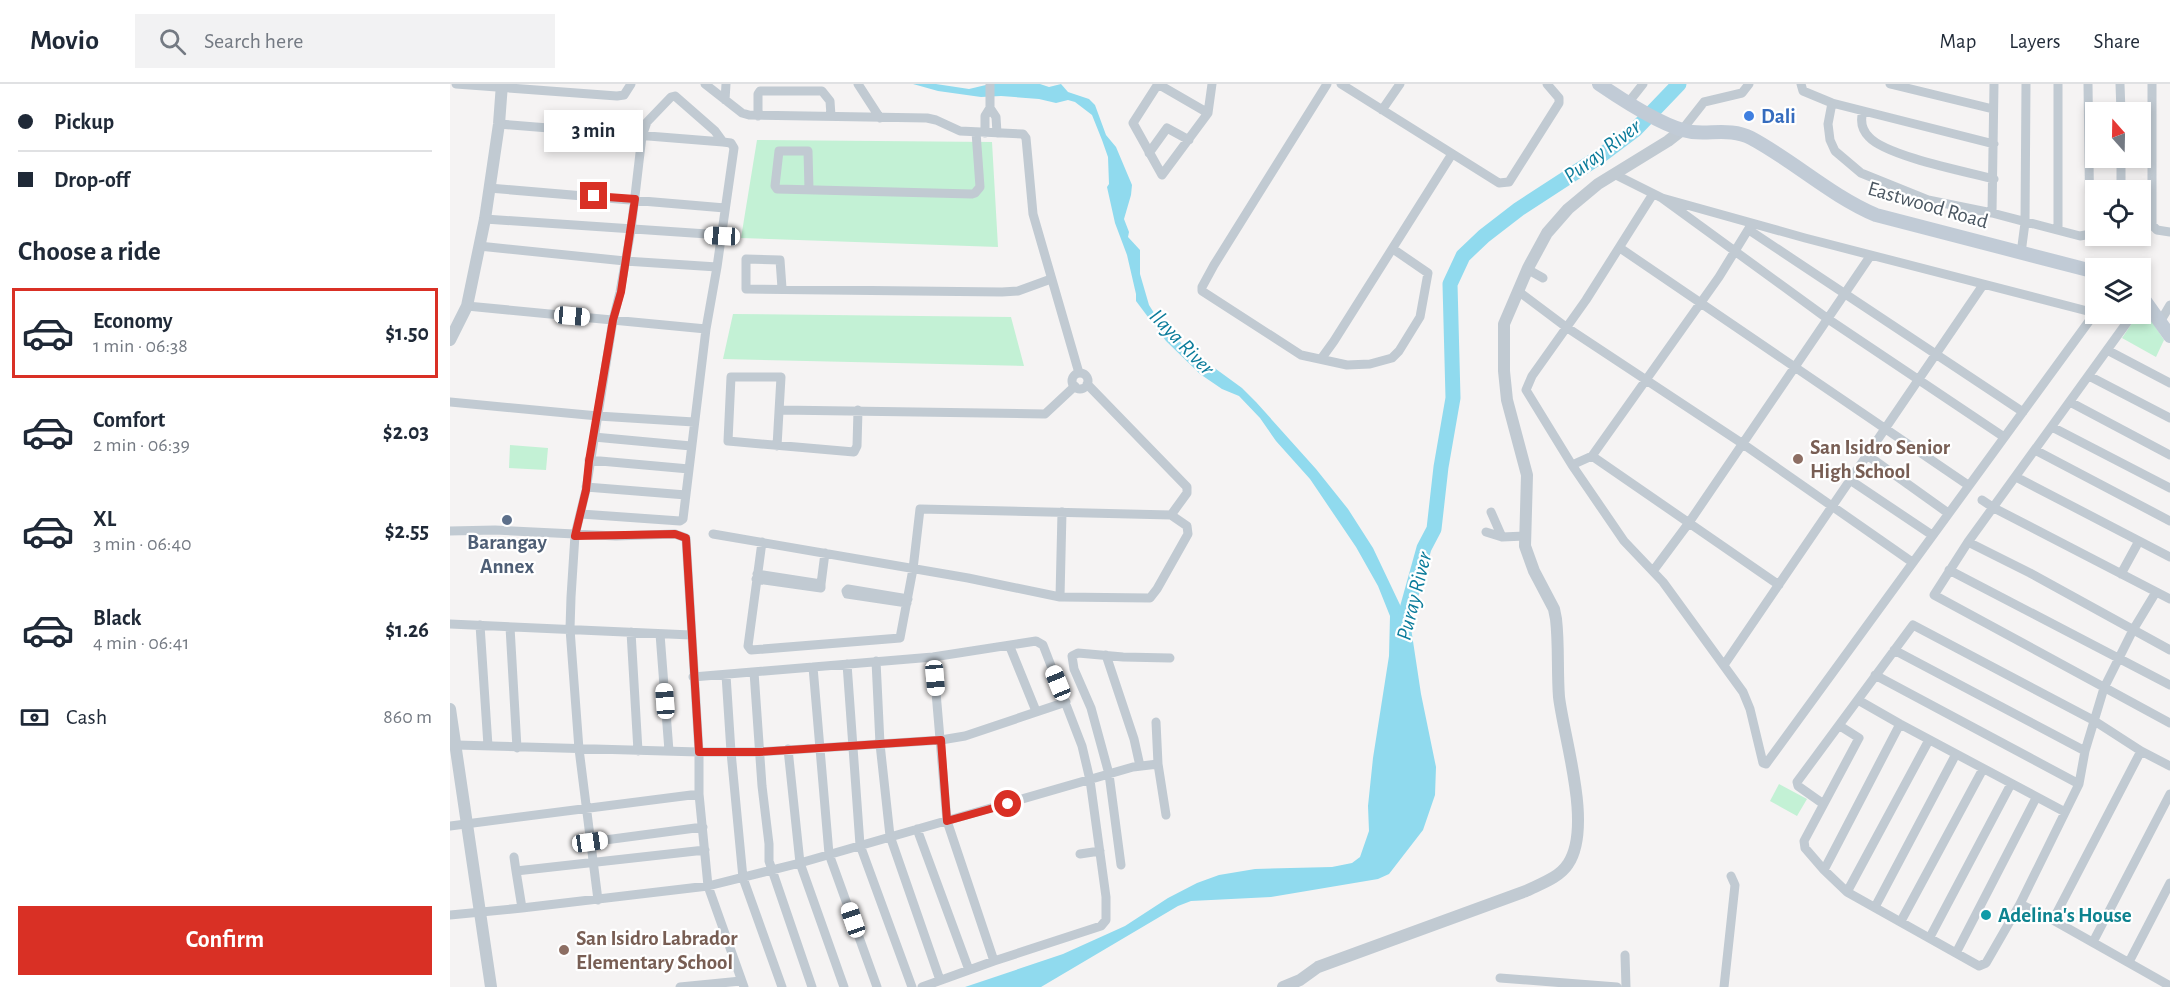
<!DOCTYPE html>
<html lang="en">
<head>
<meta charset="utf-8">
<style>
  body { margin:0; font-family:"Alegreya Sans",sans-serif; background:#f2f2f3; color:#1f2937; height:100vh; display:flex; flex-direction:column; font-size:22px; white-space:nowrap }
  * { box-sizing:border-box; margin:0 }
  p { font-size:20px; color:#747a83 }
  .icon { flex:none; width:33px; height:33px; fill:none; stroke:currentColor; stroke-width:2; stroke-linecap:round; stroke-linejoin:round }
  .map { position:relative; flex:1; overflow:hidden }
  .drawer { display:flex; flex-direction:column; background:#fff; width:450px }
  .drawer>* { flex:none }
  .banner { display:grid; align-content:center; height:132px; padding:0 18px; background:#fff }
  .needle { width:39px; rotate:340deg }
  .controls { position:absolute; left:1635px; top:18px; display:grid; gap:12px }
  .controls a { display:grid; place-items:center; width:66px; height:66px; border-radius:0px; background:#fff; box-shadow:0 3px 9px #0003; font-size:30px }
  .end { position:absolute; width:27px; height:27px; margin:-14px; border:8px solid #d93025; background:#fff; box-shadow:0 0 0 3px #fff }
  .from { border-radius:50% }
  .bubble { position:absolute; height:42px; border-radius:0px; background:#fff; box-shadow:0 3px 9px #0003; font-size:20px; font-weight:600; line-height:42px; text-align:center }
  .car { position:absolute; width:18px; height:36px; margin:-18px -9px; border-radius:8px; box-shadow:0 0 4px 2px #0007; background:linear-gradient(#fff 24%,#345 0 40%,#fff 0 76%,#345 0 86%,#fff 0) }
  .banner b { display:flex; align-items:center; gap:21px; height:57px; font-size:22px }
  .banner b+b { border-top:2px solid #e0e1e3 }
  .banner i { width:15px; height:15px; background:#1f2937 }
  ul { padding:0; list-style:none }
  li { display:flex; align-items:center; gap:18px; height:90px; margin:0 12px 9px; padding:0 6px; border:3px solid transparent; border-radius:0px }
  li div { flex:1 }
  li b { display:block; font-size:22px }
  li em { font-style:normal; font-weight:600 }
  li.on { border-color:#d93025 }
  li>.icon { width:54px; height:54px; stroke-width:1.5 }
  h2 { padding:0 18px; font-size:27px; line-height:72px }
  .pay { display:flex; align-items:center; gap:15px; height:66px; padding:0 18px; font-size:22px }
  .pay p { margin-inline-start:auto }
  .primary-button { display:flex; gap:12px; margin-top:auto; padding:12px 18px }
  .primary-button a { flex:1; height:69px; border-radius:0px; background:#d93025; color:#fff; font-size:24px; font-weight:600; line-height:69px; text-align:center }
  header { display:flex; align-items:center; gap:36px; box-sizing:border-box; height:84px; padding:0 30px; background:#fff; border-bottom:2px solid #e0e1e3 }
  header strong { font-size:28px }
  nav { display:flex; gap:33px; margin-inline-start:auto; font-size:21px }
  .search { width:420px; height:54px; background:#f2f2f3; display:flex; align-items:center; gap:15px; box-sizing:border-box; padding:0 21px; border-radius:0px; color:#747a83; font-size:22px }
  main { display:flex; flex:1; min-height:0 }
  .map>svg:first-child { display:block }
  .green { fill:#c3f1d5 }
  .water { fill:#90daee }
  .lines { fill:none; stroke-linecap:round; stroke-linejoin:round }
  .river { stroke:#90daee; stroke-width:15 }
  .minor { stroke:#c1cad2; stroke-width:9 }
  .tertiary { stroke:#c1cad2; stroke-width:12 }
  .secondary { stroke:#c1cbd6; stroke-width:14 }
  .route { stroke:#d93025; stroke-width:8 }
  .shop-dot { fill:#3f7fe0; stroke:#fff; stroke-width:2 }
  .education-dot { fill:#8d6e63; stroke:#fff; stroke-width:2 }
  .service-dot { fill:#5c6f8a; stroke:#fff; stroke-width:2 }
  .culture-dot { fill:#0f9aa8; stroke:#fff; stroke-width:2 }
  .labels { text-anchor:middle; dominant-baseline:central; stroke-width:4.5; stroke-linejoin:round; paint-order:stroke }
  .shop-label { font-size:21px; font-weight:bold; fill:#366cbe; stroke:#fff; text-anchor:start }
  .street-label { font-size:21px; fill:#4a5661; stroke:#fff }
  .education-label { font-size:21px; font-weight:bold; fill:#785e54; stroke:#fff; text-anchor:start }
  .service-label { font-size:21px; font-weight:bold; fill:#4e5e75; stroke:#fff }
  .culture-label { font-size:21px; font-weight:bold; fill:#0d838f; stroke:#fff; text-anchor:start }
  .water-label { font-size:22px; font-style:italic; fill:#0c7c9b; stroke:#fff }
</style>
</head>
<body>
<header>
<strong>Movio</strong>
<div class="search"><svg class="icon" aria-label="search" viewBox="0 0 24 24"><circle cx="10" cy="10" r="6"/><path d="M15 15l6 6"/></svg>Search here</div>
<nav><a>Map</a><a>Layers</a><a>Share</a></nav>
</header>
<main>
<section class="drawer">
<div class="banner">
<b><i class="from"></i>Pickup</b>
<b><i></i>Drop-off</b>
</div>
<h2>Choose a ride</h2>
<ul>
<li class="on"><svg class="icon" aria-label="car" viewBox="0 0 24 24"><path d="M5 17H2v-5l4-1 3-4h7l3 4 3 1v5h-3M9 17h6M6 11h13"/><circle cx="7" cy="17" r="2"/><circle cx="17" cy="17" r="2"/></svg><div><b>Economy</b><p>1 min · 06:38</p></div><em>$1.50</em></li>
<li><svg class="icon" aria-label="car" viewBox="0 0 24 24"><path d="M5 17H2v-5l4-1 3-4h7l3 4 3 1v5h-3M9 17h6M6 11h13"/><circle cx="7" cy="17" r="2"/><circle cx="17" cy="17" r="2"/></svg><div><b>Comfort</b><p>2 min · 06:39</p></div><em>$2.03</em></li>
<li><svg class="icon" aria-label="car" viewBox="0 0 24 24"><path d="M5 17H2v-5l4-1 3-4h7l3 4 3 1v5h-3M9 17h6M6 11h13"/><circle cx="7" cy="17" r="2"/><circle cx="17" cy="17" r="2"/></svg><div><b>XL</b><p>3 min · 06:40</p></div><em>$2.55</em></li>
<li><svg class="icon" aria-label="car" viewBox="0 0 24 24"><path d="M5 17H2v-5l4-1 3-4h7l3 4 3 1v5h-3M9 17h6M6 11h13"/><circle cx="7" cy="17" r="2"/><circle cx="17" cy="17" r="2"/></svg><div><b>Black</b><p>4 min · 06:41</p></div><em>$1.26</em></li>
</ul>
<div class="pay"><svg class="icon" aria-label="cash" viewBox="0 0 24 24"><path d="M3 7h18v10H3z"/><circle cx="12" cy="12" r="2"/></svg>Cash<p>860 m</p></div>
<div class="primary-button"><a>Confirm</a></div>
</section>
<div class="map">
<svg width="1720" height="903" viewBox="0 0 1720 903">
  <rect width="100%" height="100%" fill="#f5f3f3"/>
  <path class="green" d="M307,56L542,58L548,163L291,154Z
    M1691,225L1695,227L1714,256L1706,273L1672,254L1688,230H1690Z
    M283,230L561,233L574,282L273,275Z
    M60,361L98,364L96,386L59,384Z
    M1329,700L1357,715L1347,732L1320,717Z"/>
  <path class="water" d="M463,0H486L519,5L540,0H590L599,3L611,0L618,8L639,15L645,21L656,51L666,63L682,101L681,111L674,135L679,148L678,153L690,166V190L699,221L704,229L733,261L792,304L806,318L866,385L898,425L923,464L961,544L971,610L986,683L985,711L973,746L939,790L928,795L821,813L741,817L728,822L591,903H515L613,870L675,842L718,814L747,799L769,791L805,785L882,783L902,779L910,773L919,747L918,722L923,674L939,572L940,532L928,502L906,463L860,395L826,357L810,334L789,312L772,305L750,290L716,257L686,217V210L677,171L665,139L657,103L659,100L658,73L652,56L642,31L625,18L618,16L606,19L589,15L551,12L531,13L488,7Z"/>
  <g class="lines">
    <path class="river" d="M952,551L954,536L974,464L984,445L991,383L1003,314L1000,200L1013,172L1034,152L1069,125L1149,73L1185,46L1229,0"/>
    <path class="minor" d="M6,0L167,12L174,11L181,0
      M255,0L292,29L299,31L477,34L486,36L510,47L573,50L576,54L583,130L629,289
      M408,0L430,34
      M708,0L683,39L712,91L758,29L762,0
      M708,0L758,29
      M877,0L764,181L752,203V207L851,271L897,281L920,280L942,274L949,267L970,233L978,189L943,165
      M891,0L1049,99L1059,98L1109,19V14L1097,0
      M1351,0L1353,7L1382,19L1544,60
      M1440,0L1543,25
      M1608,0V146
      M1638,0L1640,151
      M1670,0L1671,28
      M1702,0V141L1707,146L1720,148
      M275,16L276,0
      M1178,19L1193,0
      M1382,19L1378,40L1380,56L1385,67L1411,89L1478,116L1542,129L1630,152L1646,149
      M540,24L546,33L547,49
      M932,26L950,0
      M1413,27C1410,37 1412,46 1419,53C1436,72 1517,88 1544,95
      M308,32V10L310,7H372L380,17L381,32
      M49,40L273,58L281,59L284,64L267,183L256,245L233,435L230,437L131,430
      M1232,46L1254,18L1292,9L1299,0
      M535,49V32L540,24V0
      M699,69L717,44L739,56
      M1671,74V106
      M1164,90L1212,114L1378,235L1554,353
      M39,104L275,124
      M359,106L358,67H329L325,102L327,105L522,110L525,109L530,103L526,48
      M1203,110L1136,216L1082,292L1076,306L1122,381L1174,457L1213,498L1293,608L1300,625L1313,679L1316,680L1645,229L1355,154L1212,114
      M1542,129L1544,0
      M35,135L272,151
      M1299,146L1573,328
      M29,162L175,177L267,183
      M1170,164L1518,401
      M1571,169L1575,139L1576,0
      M1077,185L1093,194
      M332,204L330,176L296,175V205L552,208L568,207L601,195
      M1068,207L1116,243L1293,360L1462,478
      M17,222L256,245
      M1683,230L1518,458L1484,511L1720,639
      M1710,238L1720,221
      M1657,266L1720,299
      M871,275L884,257L1002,70
      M622 297a8 8 0 1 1 16 0a8 8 0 1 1-16 0Z
      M1639,292L1720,334
      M0,318L148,332L244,338
      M1620,318L1720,371
      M330,326L595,330L625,302
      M1602,343L1720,404
      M144,353L241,362
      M327,362L331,293H281L278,357L404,368L407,362L408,326
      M1585,366L1720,437
      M1417,371L1498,429
      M1142,372L1329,501
      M139,376L239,385
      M1122,381L1142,372L1269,193L1301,141
      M1566,393L1720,473
      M1400,396L1482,451
      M136,403L236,411
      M1532,416L1544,424L1720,515
      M1041,428L1052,453
      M0,447L45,446L166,452L225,450L236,454L249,668V710L258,802L294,903
      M1036,448L1052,453L1075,452
      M263,450L518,494L610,513L700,514L707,505L738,450L737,442L721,431
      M312,458L298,562L301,566L450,554L463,485L470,425L721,431L737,409V403L637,300
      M1518,458L1580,489L1720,566
      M1499,486L1720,601
      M1203,487L1238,440L1421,171
      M1671,490L1689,457
      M306,495L371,504V500L307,490
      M371,500L375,469
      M610,513L612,428
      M457,519L397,510L396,507L398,505L458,515
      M0,540L241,551
      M30,541L38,662
      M60,543L67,664
      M181,548L188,667
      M210,550L219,667
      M560,563L586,627
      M1444,566L1635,667
      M656,571L684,655L690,682
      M483,573L497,737L544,877
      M426,577L430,660L440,752L490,896
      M397,580L410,761L462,903
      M1274,581L1533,201
      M363,583L379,770L427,903
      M304,588L312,702L319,760V777L362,903
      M276,591L281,668L293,794L332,903
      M1425,591L1629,700
      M243,593L483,573L586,557L593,561L632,662L640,696L656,813V836L651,842L544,877L472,903
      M1408,616L1450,640L1615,728
      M1390,642L1409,654L1354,757L1355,764L1374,786L1397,808L1529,882L1536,879L1570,820L1629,700L1635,667L1654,604L1683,546L1706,508
      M6,661L249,668H309L491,656L515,652L616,618
      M338,665L350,779L394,903
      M708,680L716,731
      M1372,719L1348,702L1347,698L1463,541L1643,636L1691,667L1720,682
      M0,742L249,710
      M467,745L519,886
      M140,758L253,743
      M630,770L650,767
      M64,773L66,787
      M671,781L659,690L641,624L624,585L622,572L628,569L673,573L720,574
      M1374,786L1450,640
      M1397,808L1479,656
      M148,816L129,665L120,545L121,513L125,451L136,406L163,236L170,208L181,146L192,52L197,38L221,13L225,12L265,47L273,58
      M1570,820L1603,836L1720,902
      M1425,823L1506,670
      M72,824L66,787L255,766
      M0,831L72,824L258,802L350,779L683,683L708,680L706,638
      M1603,836L1691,667
      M1451,837L1533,685
      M1480,853L1561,700
      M1643,858L1720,710
      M1506,869L1586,714
      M1175,871L1176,903
      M1679,878L1720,799
      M1050,894L1167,903
      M230,903L291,897
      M1274,903L1285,801L1281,792"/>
    <path class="tertiary" d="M0,256L17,222L35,135L49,40L52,0
      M0,625L41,903
      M833,903L850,896L868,883L1076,807C1090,800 1109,794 1118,780C1143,743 1114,655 1109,613C1107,587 1109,561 1106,535L1104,525L1084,487L1075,462L1077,391L1057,316L1054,287V240L1078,184L1097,149L1118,125L1148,100L1218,57L1232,46"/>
    <path class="secondary" d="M1149,0C1171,15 1216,45 1242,48C1262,50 1282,44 1301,54C1344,77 1381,112 1426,131L1646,188
      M1690,210L1720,252"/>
  </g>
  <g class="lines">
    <path class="route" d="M144,112L185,115L171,208L163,236L139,377L136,406L125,452L225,450L236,454L249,668H309L491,656L497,737L558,720"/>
  </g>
  <circle class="shop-dot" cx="1299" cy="32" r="6"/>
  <g class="education-dot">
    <circle cx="1348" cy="375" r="6"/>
    <circle cx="114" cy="866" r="6"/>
  </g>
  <circle class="service-dot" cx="57" cy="436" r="6"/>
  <circle class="culture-dot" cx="1536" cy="831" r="6"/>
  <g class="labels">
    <g class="shop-label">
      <text x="1311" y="32">Dali</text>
    </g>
    <g class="street-label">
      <text transform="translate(1478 121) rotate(16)">Eastwood Road</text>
    </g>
    <g class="education-label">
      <text x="1360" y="363">San Isidro Senior<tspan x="1360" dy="24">High School</tspan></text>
      <text x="126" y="854">San Isidro Labrador<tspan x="126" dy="24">Elementary School</tspan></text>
    </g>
    <g class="service-label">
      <text x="57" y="458">Barangay<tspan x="57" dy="24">Annex</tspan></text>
    </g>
    <g class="culture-label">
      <text x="1548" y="831">Adelina's House</text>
    </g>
    <g class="water-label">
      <text transform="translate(1152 67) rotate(-37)">Puray River</text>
      <text transform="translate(732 258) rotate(46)">Ilaya River</text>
      <text transform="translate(964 512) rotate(-76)">Puray River</text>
    </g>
  </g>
</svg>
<div class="controls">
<a><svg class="needle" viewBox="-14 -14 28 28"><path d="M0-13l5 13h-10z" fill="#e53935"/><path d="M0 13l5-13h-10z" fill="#747a83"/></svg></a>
<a><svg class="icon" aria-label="locate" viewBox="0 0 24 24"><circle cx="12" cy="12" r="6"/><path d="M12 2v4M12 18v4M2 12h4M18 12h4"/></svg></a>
<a><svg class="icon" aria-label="layers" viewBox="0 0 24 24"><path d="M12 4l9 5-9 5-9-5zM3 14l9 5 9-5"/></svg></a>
</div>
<i class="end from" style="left:558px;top:720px"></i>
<i class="end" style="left:144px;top:112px"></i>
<div class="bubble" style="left:94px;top:26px;width:99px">3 min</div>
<i class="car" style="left:272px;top:152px;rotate:273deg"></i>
<i class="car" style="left:122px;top:232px;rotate:95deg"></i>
<i class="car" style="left:485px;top:594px;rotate:175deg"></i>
<i class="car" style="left:608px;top:599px;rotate:338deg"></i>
<i class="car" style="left:215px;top:617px;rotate:356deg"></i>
<i class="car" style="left:140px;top:758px;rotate:82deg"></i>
<i class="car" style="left:403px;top:836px;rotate:341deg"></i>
</div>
</main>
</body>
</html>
